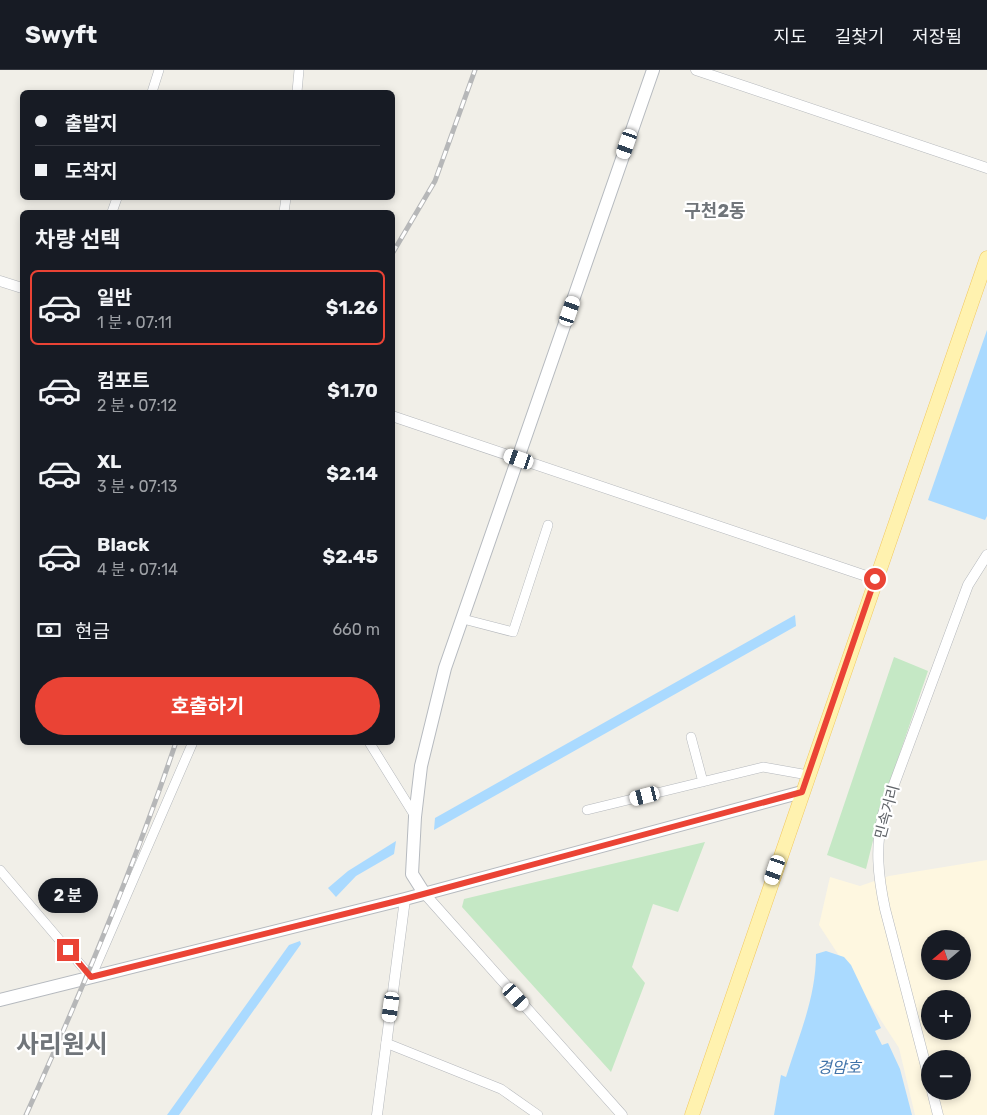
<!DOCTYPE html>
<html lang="ko">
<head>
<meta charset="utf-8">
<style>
  body { margin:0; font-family:Rubik,"Noto Sans KR",sans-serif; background:#242831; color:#f1f3f6; height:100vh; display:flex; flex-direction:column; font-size:19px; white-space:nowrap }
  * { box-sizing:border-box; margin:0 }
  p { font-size:16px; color:#9ea1a6 }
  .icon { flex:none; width:28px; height:28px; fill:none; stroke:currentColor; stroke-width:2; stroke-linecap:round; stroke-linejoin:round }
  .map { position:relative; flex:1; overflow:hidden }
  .panel { position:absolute; left:20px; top:140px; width:375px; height:535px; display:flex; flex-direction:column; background:#171b24; border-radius:8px; box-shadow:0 2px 8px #0003 }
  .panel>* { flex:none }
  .banner { position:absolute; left:20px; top:20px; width:375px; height:110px; border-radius:8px; box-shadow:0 2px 8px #0003; display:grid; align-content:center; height:110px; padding:0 15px; background:#171b24 }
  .needle { width:32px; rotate:251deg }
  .tools { position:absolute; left:921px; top:860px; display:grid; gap:10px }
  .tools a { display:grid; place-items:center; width:50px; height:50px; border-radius:50%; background:#171b24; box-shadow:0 2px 8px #0003; font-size:25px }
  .end { position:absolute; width:22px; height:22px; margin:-11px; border:6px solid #ea4335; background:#fff; box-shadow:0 0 0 2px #fff }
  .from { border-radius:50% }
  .bubble { position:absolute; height:35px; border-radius:18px; background:#171b24; box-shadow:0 2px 8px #0003; font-size:16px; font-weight:700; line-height:35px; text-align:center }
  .car { position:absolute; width:15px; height:30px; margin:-15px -8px; border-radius:6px; box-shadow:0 0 4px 1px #0007; background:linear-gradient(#fff 24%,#345 0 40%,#fff 0 76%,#345 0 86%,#fff 0) }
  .banner b { display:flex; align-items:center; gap:18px; height:48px; font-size:19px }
  .banner b+b { border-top:1px solid #363941 }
  .banner i { width:12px; height:12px; background:#f1f3f6 }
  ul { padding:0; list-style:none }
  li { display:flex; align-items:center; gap:15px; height:75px; margin:0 10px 8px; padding:0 5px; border:2px solid transparent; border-radius:8px }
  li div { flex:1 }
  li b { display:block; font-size:19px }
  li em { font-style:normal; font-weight:700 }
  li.active { border-color:#ea4335 }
  li>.icon { width:45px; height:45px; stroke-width:1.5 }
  h2 { padding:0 15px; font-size:22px; line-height:60px }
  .pay { display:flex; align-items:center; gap:12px; height:55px; padding:0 15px; font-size:19px }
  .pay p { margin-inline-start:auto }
  .action { display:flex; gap:10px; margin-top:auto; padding:10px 15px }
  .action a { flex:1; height:58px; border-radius:30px; background:#ea4335; color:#fff; font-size:20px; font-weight:700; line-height:58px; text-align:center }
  header { display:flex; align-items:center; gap:30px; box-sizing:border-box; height:70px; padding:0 25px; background:#171b24; border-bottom:1px solid #363941 }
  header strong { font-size:24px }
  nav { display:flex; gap:28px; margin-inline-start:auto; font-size:18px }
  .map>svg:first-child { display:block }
  .commercial { fill:#fef7e0; fill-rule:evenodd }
  .green { fill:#c5e8c5 }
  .water { fill:#aadaff }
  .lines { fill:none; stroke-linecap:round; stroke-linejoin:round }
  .minor-casing { stroke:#b5b8bc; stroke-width:10 }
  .tertiary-casing { stroke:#b5b8bc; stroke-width:11 }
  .secondary-casing { stroke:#b6babf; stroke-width:14 }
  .primary-casing { stroke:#f2c960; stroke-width:15 }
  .minor { stroke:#fff; stroke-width:9 }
  .tertiary { stroke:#fff; stroke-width:10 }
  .secondary { stroke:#fff; stroke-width:12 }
  .primary { stroke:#fff2af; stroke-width:14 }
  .rail-casing { stroke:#b6b7b8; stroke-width:5 }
  .rail { stroke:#fff; stroke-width:3; stroke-dasharray:9; stroke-linecap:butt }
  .route { stroke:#ea4335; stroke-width:6 }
  .labels { text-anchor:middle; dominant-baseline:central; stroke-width:4.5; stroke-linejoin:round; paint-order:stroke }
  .street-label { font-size:15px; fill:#5f6368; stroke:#fff }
  .water-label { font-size:16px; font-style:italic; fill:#4174aa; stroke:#fff }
  .quarter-label { font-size:18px; font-weight:bold; fill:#70757a; stroke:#fff }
  .town-label { font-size:25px; font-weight:bold; fill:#70757a; stroke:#fff }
</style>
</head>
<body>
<header>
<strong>Swyft</strong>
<nav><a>지도</a><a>길찾기</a><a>저장됨</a></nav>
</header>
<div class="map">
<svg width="987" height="1045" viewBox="0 0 987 1045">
  <rect width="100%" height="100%" fill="#f1efe8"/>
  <path class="commercial" d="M987,790V1045H915L899,978L819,855L830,807L860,816L889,806ZM930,869H962V901H930ZM930,929H962V961H930ZM930,989H962V1021H930Z"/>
  <path class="green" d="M894,587L928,601L881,738L866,799L827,785Z
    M705,772L678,842L653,834L632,897L645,913L611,1002L462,837L464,829Z"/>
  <path class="water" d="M987,260V446L985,450L928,430Z
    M795,545L796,556L434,760L435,748Z
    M396,771L394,784L356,806L336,827L328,818L348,801Z
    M300,871L301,874L179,1045H167L289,875Z
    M826,881L844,887L851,895L881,958L875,961L882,975L888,973L900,999L912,1045H774L781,1005L786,1007C799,965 816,928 816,884Z"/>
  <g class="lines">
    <g class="minor-casing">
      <path id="minor" d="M152,22L159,0
        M297,22L299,0
        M112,142L117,128
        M284,142L286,128
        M463,549L513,562L548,455
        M691,667L703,712
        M369,672L415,746
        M587,740L763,697L808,705
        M0,800L91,907L193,672
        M386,973L501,1019L538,1045"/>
    </g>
    <g class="tertiary-casing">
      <path id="tertiary" d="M696,0L987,98
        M0,211L22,218
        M392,346L875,509
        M424,823L622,1045
        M930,1012L885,839C878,806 875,777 883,744L968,515L987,485
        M932,1021L938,1045
        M377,1045L405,829"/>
    </g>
    <g class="secondary-casing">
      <path id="secondary" d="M424,823L412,804L415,747L421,696L445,598L653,0
        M0,930L405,829L802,722"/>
    </g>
    <g class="primary-casing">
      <path id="primary" d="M692,1045L987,188"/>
    </g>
    <use href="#minor" class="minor"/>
    <use href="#tertiary" class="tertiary"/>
    <use href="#secondary" class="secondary"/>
    <use href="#primary" class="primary"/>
    <g class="rail-casing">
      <path id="rail" d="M392,184L435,111L475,0
        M26,1045C81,923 133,800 176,672"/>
    </g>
    <use href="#rail" class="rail"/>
  </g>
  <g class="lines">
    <path class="route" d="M68,880L91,907L405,829L802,722L875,509"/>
  </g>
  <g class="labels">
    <g class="street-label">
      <text transform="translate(887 742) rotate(-75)">민속거리</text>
    </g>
    <g class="water-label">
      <text x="839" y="997">경암호</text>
    </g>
    <g class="quarter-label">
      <text x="715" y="141">구천2동</text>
    </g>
    <g class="town-label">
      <text x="62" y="974">사리원시</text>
    </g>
  </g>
</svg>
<div class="tools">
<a><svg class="needle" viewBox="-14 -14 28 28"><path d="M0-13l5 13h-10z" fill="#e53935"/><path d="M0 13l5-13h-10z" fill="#9ea1a6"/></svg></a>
<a>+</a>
<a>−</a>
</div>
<i class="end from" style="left:875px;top:509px"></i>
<i class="end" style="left:68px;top:880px"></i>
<div class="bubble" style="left:38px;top:808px;width:60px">2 분</div>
<i class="car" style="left:627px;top:74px;rotate:199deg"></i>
<i class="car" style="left:570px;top:241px;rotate:19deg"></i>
<i class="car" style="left:519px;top:389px;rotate:289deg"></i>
<i class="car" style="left:645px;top:726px;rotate:256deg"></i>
<i class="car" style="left:775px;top:800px;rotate:199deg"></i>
<i class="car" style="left:516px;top:927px;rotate:138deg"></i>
<i class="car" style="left:391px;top:937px;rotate:188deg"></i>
<div class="banner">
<b><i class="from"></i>출발지</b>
<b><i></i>도착지</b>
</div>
<section class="panel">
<h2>차량 선택</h2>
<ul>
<li class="active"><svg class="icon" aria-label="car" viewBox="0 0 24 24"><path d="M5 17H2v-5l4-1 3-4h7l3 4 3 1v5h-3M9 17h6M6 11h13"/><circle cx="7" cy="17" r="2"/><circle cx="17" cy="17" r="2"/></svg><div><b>일반</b><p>1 분 · 07:11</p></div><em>$1.26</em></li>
<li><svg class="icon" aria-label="car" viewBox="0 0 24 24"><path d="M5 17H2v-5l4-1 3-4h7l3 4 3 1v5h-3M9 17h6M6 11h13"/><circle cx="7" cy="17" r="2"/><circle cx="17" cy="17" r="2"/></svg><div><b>컴포트</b><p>2 분 · 07:12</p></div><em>$1.70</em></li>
<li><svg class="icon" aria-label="car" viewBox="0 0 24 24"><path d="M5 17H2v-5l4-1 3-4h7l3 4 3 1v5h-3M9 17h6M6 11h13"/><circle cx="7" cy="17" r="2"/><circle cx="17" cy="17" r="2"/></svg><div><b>XL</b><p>3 분 · 07:13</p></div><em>$2.14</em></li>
<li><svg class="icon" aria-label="car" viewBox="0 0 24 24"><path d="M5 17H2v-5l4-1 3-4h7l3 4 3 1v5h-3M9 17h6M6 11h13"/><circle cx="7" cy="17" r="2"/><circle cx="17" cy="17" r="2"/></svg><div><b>Black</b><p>4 분 · 07:14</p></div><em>$2.45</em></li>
</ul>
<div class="pay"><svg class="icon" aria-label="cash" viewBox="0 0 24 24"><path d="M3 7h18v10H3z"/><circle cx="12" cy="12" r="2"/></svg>현금<p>660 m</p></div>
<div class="action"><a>호출하기</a></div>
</section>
</div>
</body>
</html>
